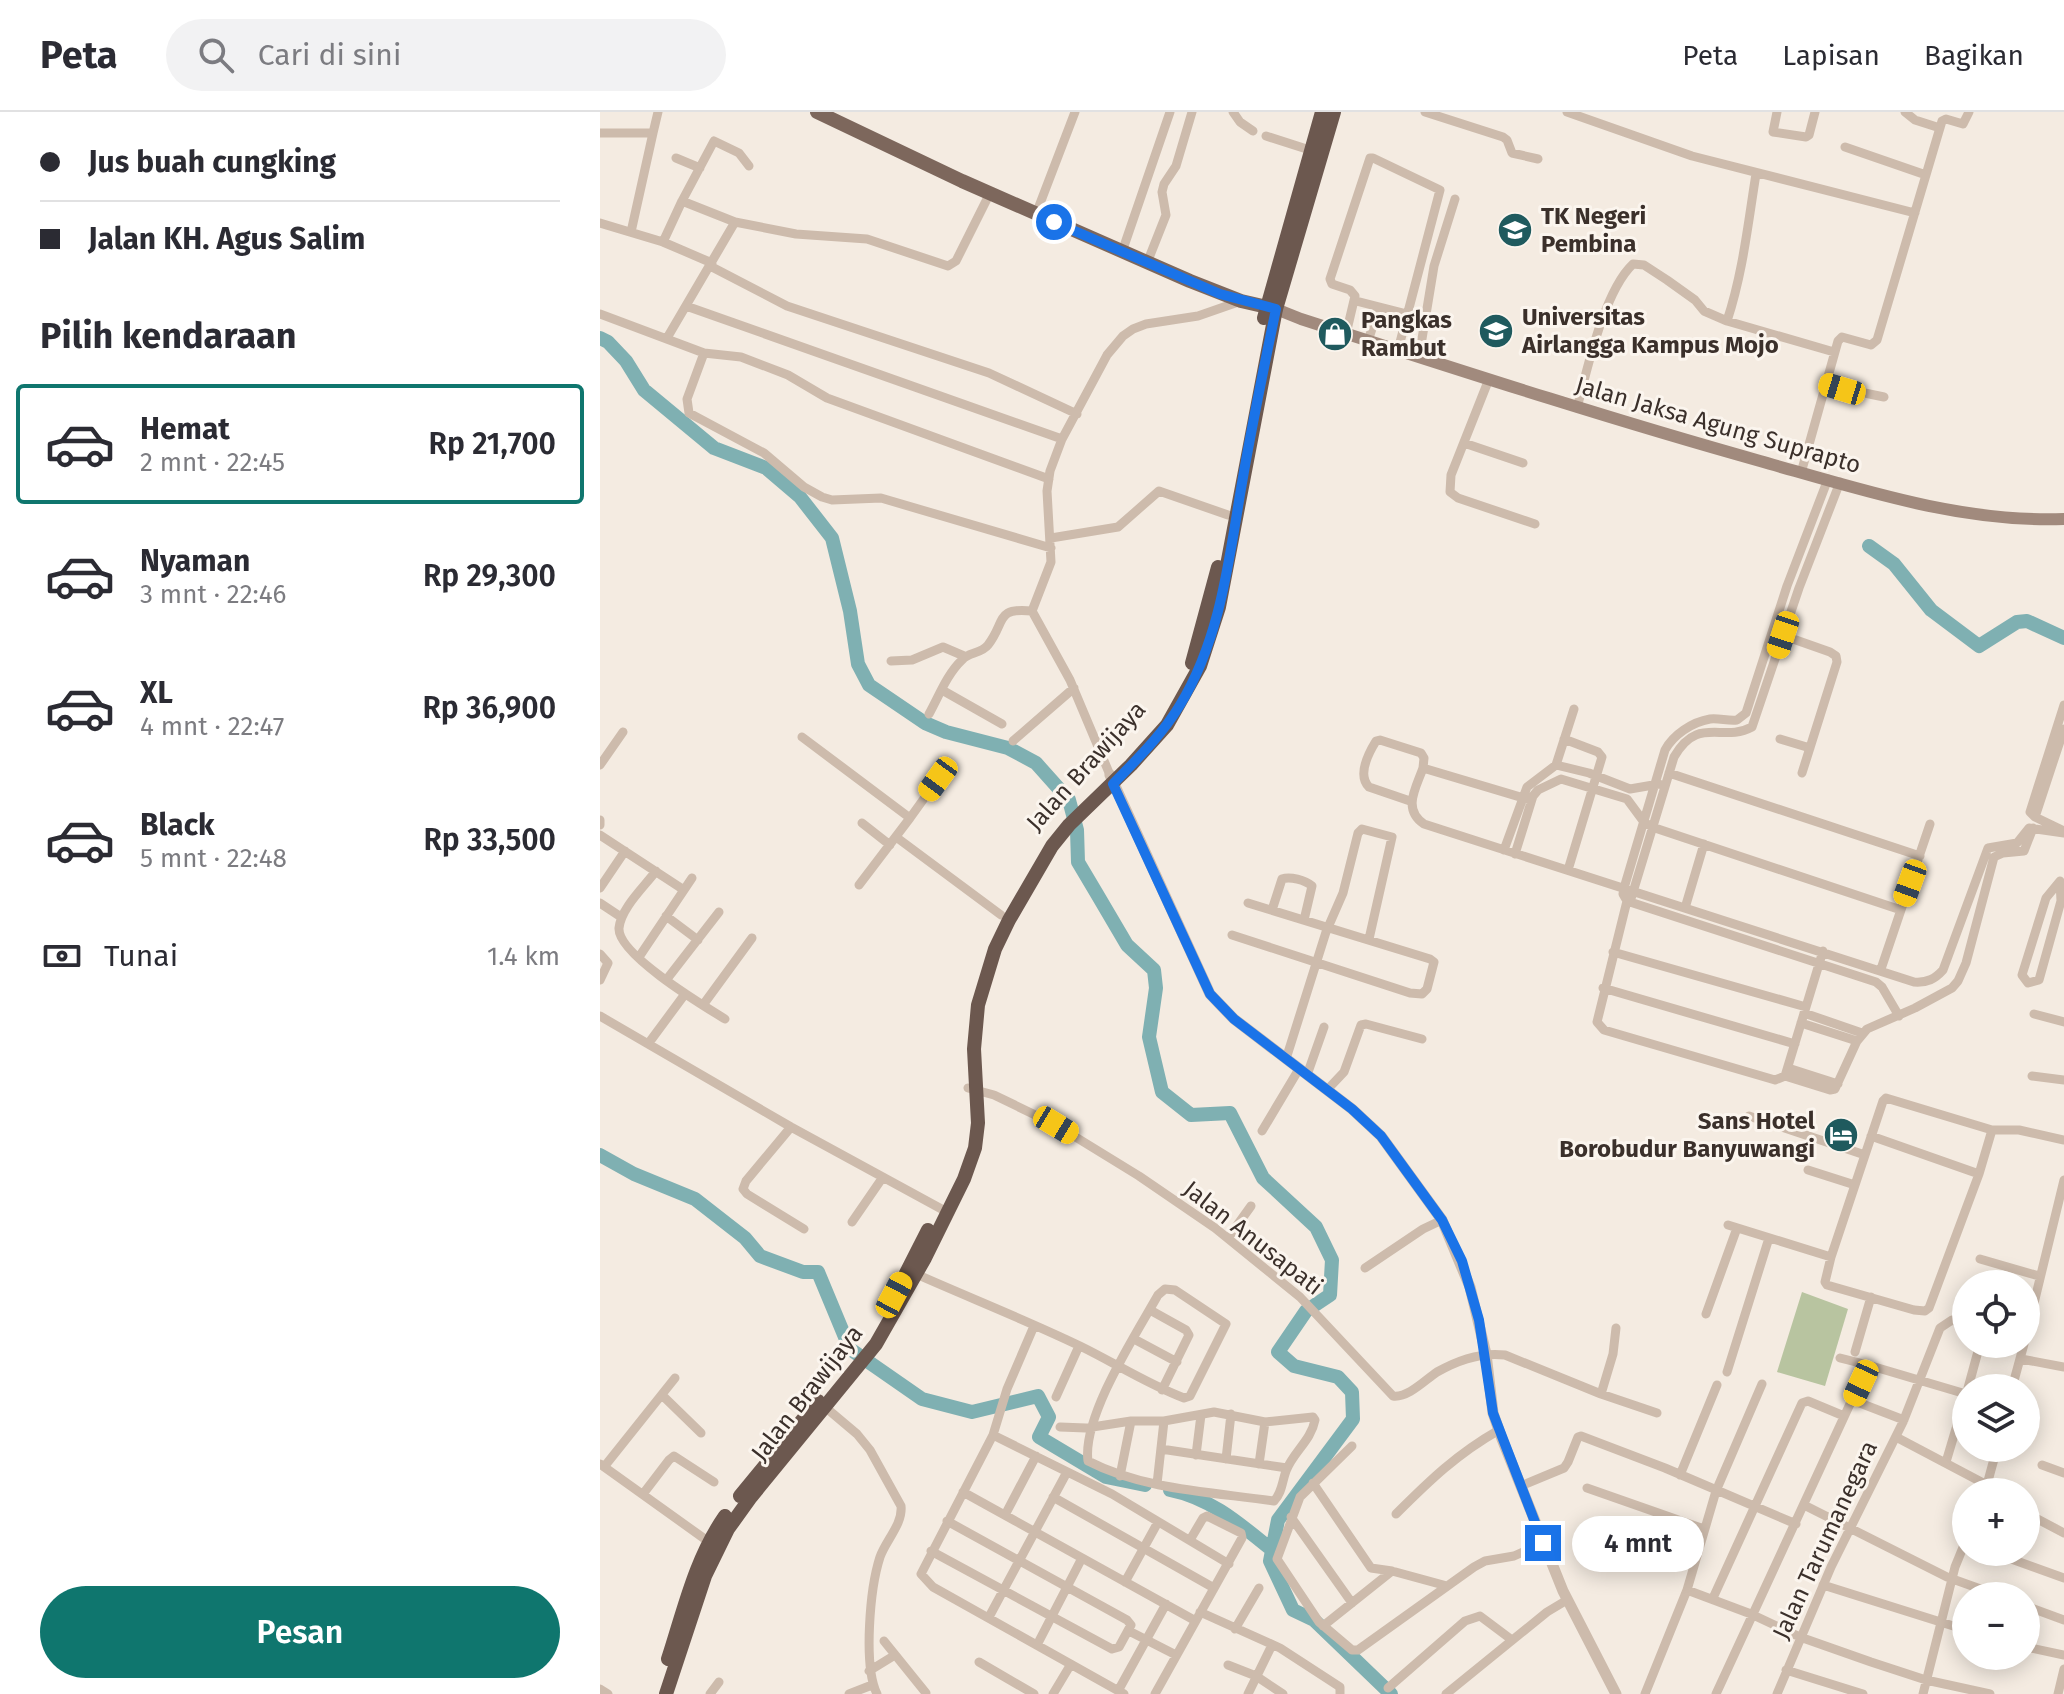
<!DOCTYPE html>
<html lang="id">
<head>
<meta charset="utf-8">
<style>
  body { margin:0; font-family:"Fira Sans",sans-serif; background:#f2f2f3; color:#2b2b33; height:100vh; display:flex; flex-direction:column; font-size:30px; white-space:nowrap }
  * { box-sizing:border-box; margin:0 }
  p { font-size:26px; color:#7c7c81 }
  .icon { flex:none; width:44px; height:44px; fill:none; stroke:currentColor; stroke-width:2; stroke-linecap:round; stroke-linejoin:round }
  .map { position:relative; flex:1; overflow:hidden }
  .drawer { display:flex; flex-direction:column; background:#fff; width:600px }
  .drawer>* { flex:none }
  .top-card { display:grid; align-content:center; height:176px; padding:0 40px; background:#fff }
  .fabs { position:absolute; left:1352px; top:1158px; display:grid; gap:16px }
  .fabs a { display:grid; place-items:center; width:88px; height:88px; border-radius:50%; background:#fff; box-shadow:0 4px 20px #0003; font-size:40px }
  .end { position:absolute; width:36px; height:36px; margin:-18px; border:10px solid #1a73e8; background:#fff; box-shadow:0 0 0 4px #fff }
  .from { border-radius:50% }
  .bubble { position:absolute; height:56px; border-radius:28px; background:#fff; box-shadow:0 4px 20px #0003; font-size:26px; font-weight:600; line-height:56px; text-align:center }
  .car { position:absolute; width:24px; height:48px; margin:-24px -12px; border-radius:10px; box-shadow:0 0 6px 2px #0007; background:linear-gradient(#f5c518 24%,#345 0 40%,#f5c518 0 76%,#345 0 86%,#f5c518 0) }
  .top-card b { display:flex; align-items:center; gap:28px; height:76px; font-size:30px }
  .top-card b+b { border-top:2px solid #e1e1e2 }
  .top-card i { width:20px; height:20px; background:#2b2b33 }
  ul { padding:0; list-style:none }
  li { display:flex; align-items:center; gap:24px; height:120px; margin:0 16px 12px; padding:0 24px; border:4px solid transparent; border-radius:8px }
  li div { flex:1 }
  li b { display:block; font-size:30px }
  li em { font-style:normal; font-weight:600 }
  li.selected { border-color:#0f766e }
  li>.icon { width:72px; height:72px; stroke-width:1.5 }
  h2 { padding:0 40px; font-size:36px; line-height:96px }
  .pay { display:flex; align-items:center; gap:20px; height:88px; padding:0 40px; font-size:30px }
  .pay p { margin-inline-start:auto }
  .action { display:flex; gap:16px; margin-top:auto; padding:16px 40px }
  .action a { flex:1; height:92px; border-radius:48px; background:#0f766e; color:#fff; font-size:32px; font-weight:600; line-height:92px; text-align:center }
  header { display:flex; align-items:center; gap:48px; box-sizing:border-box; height:112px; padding:0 40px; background:#fff; border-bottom:2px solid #e1e1e2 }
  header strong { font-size:38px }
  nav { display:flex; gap:44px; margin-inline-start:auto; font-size:28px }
  .search { width:560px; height:72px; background:#f2f2f3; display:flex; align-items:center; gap:20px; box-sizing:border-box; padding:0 28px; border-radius:44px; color:#7c7c81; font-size:30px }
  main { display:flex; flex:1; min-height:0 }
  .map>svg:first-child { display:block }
  .green { fill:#b8c4a0 }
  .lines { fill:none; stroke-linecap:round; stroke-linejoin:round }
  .river { stroke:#7fb0b2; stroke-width:14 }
  .minor { stroke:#cdbbac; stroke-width:9 }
  .tertiary { stroke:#cdbbac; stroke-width:11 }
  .secondary { stroke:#a18a7d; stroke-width:12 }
  .primary { stroke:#7d675c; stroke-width:14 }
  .trunk { stroke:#6c584f; stroke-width:14 }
  .route { stroke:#1a73e8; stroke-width:10 }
  .labels { text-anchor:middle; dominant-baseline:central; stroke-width:6; stroke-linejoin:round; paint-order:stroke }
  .poi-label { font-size:24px; font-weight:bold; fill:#3b302b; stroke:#fbf5ee; text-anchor:start }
  .street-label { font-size:24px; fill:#3b302b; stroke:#fbf5ee }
</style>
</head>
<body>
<header>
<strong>Peta</strong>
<div class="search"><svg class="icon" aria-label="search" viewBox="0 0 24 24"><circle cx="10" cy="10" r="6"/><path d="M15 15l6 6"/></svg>Cari di sini</div>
<nav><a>Peta</a><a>Lapisan</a><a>Bagikan</a></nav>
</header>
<main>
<section class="drawer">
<div class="top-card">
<b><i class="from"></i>Jus buah cungking</b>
<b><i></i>Jalan KH. Agus Salim</b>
</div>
<h2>Pilih kendaraan</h2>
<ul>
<li class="selected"><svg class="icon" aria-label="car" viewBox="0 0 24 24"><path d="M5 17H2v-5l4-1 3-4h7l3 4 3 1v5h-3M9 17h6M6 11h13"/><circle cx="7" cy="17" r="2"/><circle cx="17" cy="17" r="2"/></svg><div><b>Hemat</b><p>2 mnt · 22:45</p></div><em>Rp 21,700</em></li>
<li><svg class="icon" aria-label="car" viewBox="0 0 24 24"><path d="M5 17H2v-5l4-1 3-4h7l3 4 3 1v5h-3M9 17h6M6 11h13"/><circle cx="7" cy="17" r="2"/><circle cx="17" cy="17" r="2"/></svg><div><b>Nyaman</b><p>3 mnt · 22:46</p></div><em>Rp 29,300</em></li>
<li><svg class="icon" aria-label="car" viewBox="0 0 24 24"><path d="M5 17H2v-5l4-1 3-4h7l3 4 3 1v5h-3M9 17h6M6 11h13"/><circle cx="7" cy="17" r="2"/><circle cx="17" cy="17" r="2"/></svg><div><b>XL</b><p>4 mnt · 22:47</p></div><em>Rp 36,900</em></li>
<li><svg class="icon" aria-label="car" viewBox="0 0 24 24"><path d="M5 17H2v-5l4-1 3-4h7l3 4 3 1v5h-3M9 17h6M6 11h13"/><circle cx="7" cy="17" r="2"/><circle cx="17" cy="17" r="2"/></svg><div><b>Black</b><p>5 mnt · 22:48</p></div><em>Rp 33,500</em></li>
</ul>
<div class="pay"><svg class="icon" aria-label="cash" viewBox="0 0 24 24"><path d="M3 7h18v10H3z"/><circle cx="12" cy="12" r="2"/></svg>Tunai<p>1.4 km</p></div>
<div class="action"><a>Pesan</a></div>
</section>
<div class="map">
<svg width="1464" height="1582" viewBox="0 0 1464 1582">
  <rect width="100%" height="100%" fill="#f4ebe1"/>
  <path class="green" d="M1202,1180L1248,1197L1225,1274L1177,1260Z"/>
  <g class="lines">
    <path class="river" d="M0,226L8,230L26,249L44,278L114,336L166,356L200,385L232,426L250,499L258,552L269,573L325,611L346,620L408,636L436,651L469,688L477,718L478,750L497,782L527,833L554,858L556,876L549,925L562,980L591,1003L630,1001L663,1066L716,1115L732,1148L730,1183L706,1199L678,1240L694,1254L738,1265L752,1280L753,1307L678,1408L670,1449L693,1498L714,1508L791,1582
      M1269,434L1294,452L1331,498L1379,534L1417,510L1427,509L1464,526
      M0,1043L34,1062L95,1087L145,1126L160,1144L203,1160H218L250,1237L322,1287L372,1300L438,1284L449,1305L439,1325L506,1365L545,1373
      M570,1378C611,1386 641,1413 672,1438"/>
    <path class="minor" d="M633,0L640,10L653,19
      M825,0L903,25L907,28L912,41L938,47
      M967,0L1092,44L1315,101
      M1177,0L1173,20L1206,25L1209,23L1215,0
      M1305,0L1315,8L1340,16
      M0,21H53L58,0
      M666,24L716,40
      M1245,35L1326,63
      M76,46L100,56
      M82,89L114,29L139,41L149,54
      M436,102L475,0
      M0,111L63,130L82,89L135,110
      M31,120L53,21
      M63,130L112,151
      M522,140L570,0
      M547,151L566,103L562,80L564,72L576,54L592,0
      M110,154L187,194L389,261L477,302
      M756,189L807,202
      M86,194L462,327
      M0,202L104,241L141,245L188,263L227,286L449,367
      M1127,209C1143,161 1148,111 1156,62
      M746,222L755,184L750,178L732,172L730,167L770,46H773L840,78L798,238
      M67,226L135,110L196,122L267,127L348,154L356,149L390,81
      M768,229L779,195
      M104,241L87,287L89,301L164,341L204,375L222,385L232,388L281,386L451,436
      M819,245L834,154L855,87
      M889,267L851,363L850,380L858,386L935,412
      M1226,273L1284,285
      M977,296C987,258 1004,179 1033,152L1044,153L1067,168L1095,188L1104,199L1127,209L1234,240
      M864,331L923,351
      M1201,361L1238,229L1242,225L1271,233L1277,228L1342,9L1346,7L1363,12L1369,0
      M451,426L518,415L559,379L628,403
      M1179,522L1230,540L1236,544L1237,550L1202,661
      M291,549L312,548L343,535L364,544
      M342,578L402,612
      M329,602C339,584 347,562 362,548C368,540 381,542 388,533C406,510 395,495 432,499
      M202,625L310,706L259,773
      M964,627L998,640L1002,645L968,758
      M1180,627L1210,636
      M413,629L474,576
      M0,653L23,620
      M956,653L974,597
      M823,656C816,676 802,697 824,712L1314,870C1327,871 1335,867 1343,858L1388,736L1417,731L1429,716L1464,721
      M1069,661L1320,744
      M510,663L470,568L432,499L451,450L447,379L450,359L462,327L507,243L523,224L533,217L546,212L598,204L641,189
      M810,689L769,675C757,663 768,642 776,629L780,628L821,641L824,646L823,656L930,688
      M1435,705L1430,700L1464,593
      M1435,705L1464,617
      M1435,705L1464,719
      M310,706L338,667
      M0,708V713
      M262,711L290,733
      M0,723L84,778
      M296,725L401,803
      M904,738L927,675L956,653L989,661L1030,677L1059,672
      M915,742L933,684L938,678L961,667L1027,687L1044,710L1052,715L1301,798
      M56,759C44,775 21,796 19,816C17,842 104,894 125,907
      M1460,769L1461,789L1439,868L1428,871L1422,863L1446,786Z
      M0,776L25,739
      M1027,789L1023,782L1024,776L1065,638C1073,623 1092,610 1110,607C1119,606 1128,609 1137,608L1146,601L1187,474L1228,367
      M1030,790L1276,870L1282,875L1299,904
      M0,791L21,805
      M1085,796L1104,732
      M672,798L682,767C690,764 705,768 712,774L704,808
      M66,804L98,828
      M632,823L810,881L822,882L827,877L834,850L830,847L648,791
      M1223,839L1185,964L1175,968L1004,918L997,910L1027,789L1030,790L1074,645C1098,603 1122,631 1152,615L1199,476L1240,370
      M1013,840L1206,895
      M0,842L8,851L0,868
      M39,845L92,766
      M1281,857L1330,712
      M67,867L119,800
      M1003,876L1195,932
      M103,893L152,826
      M1204,901L1262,921
      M1434,902L1464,910
      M0,904L191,1015L347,1100
      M1201,911L1257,929
      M48,932L85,882
      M686,947L726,820L743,781L758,721L762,717L792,725L769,827
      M1188,956L1238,972
      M707,963L724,915
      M1185,964L1230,978L1235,977L1257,929L1267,917L1315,896L1352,876L1358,869L1366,851L1394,745L1403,741L1424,739L1433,716
      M1432,964L1464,968
      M368,976L394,983L456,1013L539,1064L615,1116L700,1185L793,1284C808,1286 825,1268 837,1260C858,1248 881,1240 905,1243L1001,1282L1057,1301
      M727,978L744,960L761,913L766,912L822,927
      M1149,1004L1265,1043
      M191,1015L146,1069L143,1077L147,1082L204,1117
      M1392,1018L1379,1062L1329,1196L1325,1199L1314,1198L1227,1173L1225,1170L1231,1145L1283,989L1286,986L1392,1018H1419L1464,1028
      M662,1019L699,957
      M1271,1024L1379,1062
      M1208,1058L1255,1073
      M252,1110L283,1065
      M1128,1113L1231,1145
      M628,1126L651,1094
      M1380,1147L1439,1164
      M765,1156L823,1117L842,1108
      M316,1162C370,1186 426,1208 480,1234C515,1251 547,1272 584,1286L590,1284L626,1212L575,1178L565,1177L558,1183C536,1222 482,1305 488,1349C544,1378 612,1380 674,1389C682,1381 682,1370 686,1359C693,1340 711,1329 715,1308L713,1305L665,1310L614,1300L564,1309H531L486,1316L460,1315
      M550,1198L586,1218L589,1223L562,1278
      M1106,1202L1137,1116
      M434,1214L407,1277L393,1323L321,1462L333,1475L524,1582
      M1426,1224L1464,1068
      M534,1227L577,1250
      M1255,1240L1271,1185
      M1240,1246L1268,1253
      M1421,1247L1464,1255
      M1127,1260L1169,1126
      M1368,1276L1380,1232
      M1412,1276L1424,1232
      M1001,1282L1013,1242L1016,1216
      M63,1284L101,1321
      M456,1285L479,1234
      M1252,1288L1304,1308
      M225,1295L257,1322L270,1338L301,1394C303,1412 286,1428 280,1445C270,1476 263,1553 277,1582
      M393,1323L512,1382L629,1452
      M1296,1325L1387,1373
      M752,1334L700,1385L677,1447L719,1510L752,1538H758L874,1455L885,1449L914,1444L943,1431
      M561,1337L687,1356
      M596,1343L601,1303
      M626,1347L631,1302
      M1346,1350L1366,1283
      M0,1352L109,1430
      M659,1352L665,1310
      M1442,1353L1464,1361
      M4,1355L75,1266
      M1080,1363L1117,1273
      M520,1364L531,1309
      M713,1371L771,1456L792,1459L847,1474
      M557,1372L564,1309
      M921,1374L964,1356L968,1350L978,1325L981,1324L1065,1356L1196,1412
      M987,1376L1104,1417
      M363,1380L594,1508
      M1385,1380L1397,1336
      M43,1382L69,1348L74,1344L114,1370
      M453,1385L614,1476
      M1204,1393L1347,1465L1400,1484
      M1426,1401L1464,1421
      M796,1402C830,1368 857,1342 899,1318
      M405,1403L436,1344
      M691,1405L752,1491
      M331,1439L512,1537L519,1535L531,1513L527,1508L347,1409
      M1392,1440L1464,1466
      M525,1470L558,1410
      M1223,1473L1366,1518
      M1087,1478L1151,1502L1200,1525L1271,1550L1326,1568L1390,1582
      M1113,1486L1202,1291L1208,1289L1244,1304
      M1426,1494L1464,1508
      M600,1500L680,1536L740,1575V1582
      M389,1505L467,1360
      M723,1514L792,1459
      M635,1517L659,1476
      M529,1519L576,1543
      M284,1529L326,1581
      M437,1533L482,1446
      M1426,1535L1464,1543
      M379,1550L434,1582
      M628,1553L656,1564L683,1582
      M1186,1558L1263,1582
      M269,1559L295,1543
      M788,1576L865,1509L880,1504L912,1528
      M0,1577L8,1582
      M518,1579L566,1492
      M110,1582L119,1570
      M249,1582L272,1573
      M453,1582L471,1552
      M555,1582L642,1426L641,1421L607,1404L603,1406L590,1428
      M648,1582L672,1533
      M846,1582L947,1500L967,1488
      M1045,1582L1087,1478L1116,1379L1162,1272
      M1116,1582L1268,1253L1366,1282
      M1177,1582L1231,1455L1303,1310L1340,1216L1352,1208L1366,1213
      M1323,1582L1355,1455L1366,1428
      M1458,1582L1464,1557"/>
    <path class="tertiary" d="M510,663L610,882L634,907L752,997L781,1024L842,1108L870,1175L886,1242L893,1301L902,1327L963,1479L1016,1582"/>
    <path class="secondary" d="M676,197L701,207C853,256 1006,306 1160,349C1259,377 1361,411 1464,407"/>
    <path class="primary" d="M217,0L362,69L590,169L641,189L676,197"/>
    <path class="trunk" d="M664,206L722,0
      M592,551L618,455
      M301,1171L328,1118
      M140,1384L218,1289
      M68,1547C84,1498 95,1447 125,1404
      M66,1582L105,1464L128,1417L151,1385L276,1232L325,1146L364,1067L375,1036L378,1011L374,937L378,893L395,837L409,808L452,734L469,713L531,653L567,613L600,554L619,495L676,197L734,0"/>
  </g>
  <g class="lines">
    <path class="route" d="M454,110L620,182L676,197C664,255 652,312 642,371C629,446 621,526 580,593C562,623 537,647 513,672L610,882L634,907L752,997L781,1024L842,1108L862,1149L879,1208L893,1301L943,1431"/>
  </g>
  <defs>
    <g id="school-disc" transform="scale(1.8)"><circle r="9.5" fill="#1f5a5e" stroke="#fbf5ee"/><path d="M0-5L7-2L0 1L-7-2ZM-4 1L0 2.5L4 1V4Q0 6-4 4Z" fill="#fff"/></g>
    <g id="university-disc" transform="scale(1.8)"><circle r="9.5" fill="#1f5a5e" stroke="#fbf5ee"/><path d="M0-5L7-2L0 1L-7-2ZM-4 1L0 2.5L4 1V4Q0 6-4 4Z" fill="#fff"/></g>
    <g id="shop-disc" transform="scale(1.8)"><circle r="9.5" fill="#1f5a5e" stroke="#fbf5ee"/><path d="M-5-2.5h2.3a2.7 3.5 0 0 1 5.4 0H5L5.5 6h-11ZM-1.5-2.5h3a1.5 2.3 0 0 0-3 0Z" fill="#fff"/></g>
    <g id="hotel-disc" transform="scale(1.8)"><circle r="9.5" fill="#1f5a5e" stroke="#fbf5ee"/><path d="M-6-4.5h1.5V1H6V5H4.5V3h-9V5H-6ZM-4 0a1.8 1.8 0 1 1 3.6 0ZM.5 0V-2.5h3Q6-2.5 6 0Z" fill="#fff"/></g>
  </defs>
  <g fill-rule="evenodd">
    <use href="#school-disc" x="915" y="118"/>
    <use href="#university-disc" x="896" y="219"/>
    <use href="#shop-disc" x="735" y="222"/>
    <use href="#hotel-disc" x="1241" y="1023"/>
  </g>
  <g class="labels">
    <g class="poi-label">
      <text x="941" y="104">TK Negeri<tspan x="941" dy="28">Pembina</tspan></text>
      <text x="922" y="205">Universitas<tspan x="922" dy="28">Airlangga Kampus Mojo</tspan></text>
      <text x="761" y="208">Pangkas<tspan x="761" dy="28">Rambut</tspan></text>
      <text x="1215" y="1009" text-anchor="end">Sans Hotel<tspan x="1215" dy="28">Borobudur Banyuwangi</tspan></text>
    </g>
    <g class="street-label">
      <text transform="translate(1118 313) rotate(16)">Jalan Jaksa Agung Suprapto</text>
      <text transform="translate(486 654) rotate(-48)">Jalan Brawijaya</text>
      <text transform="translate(653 1126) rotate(38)">Jalan Anusapati</text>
      <text transform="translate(207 1281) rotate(-52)">Jalan Brawijaya</text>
      <text transform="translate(1225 1428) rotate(-65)">Jalan Tarumanegara</text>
    </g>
  </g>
</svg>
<div class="fabs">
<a><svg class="icon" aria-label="locate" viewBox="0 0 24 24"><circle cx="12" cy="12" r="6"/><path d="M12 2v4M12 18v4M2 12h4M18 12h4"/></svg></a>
<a><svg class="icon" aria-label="layers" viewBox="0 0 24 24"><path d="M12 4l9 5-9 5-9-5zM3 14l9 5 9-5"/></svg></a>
<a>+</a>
<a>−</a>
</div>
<i class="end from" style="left:454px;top:110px"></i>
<i class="end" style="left:943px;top:1431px"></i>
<div class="bubble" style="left:972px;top:1404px;width:132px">4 mnt</div>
<i class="car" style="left:1242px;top:277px;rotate:287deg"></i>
<i class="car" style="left:1183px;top:523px;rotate:198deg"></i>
<i class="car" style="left:338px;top:667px;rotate:216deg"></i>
<i class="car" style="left:1310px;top:771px;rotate:200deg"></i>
<i class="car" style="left:456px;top:1013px;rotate:121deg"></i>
<i class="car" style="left:294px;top:1183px;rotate:28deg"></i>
<i class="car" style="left:1261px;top:1271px;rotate:205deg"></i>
</div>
</main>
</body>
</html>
